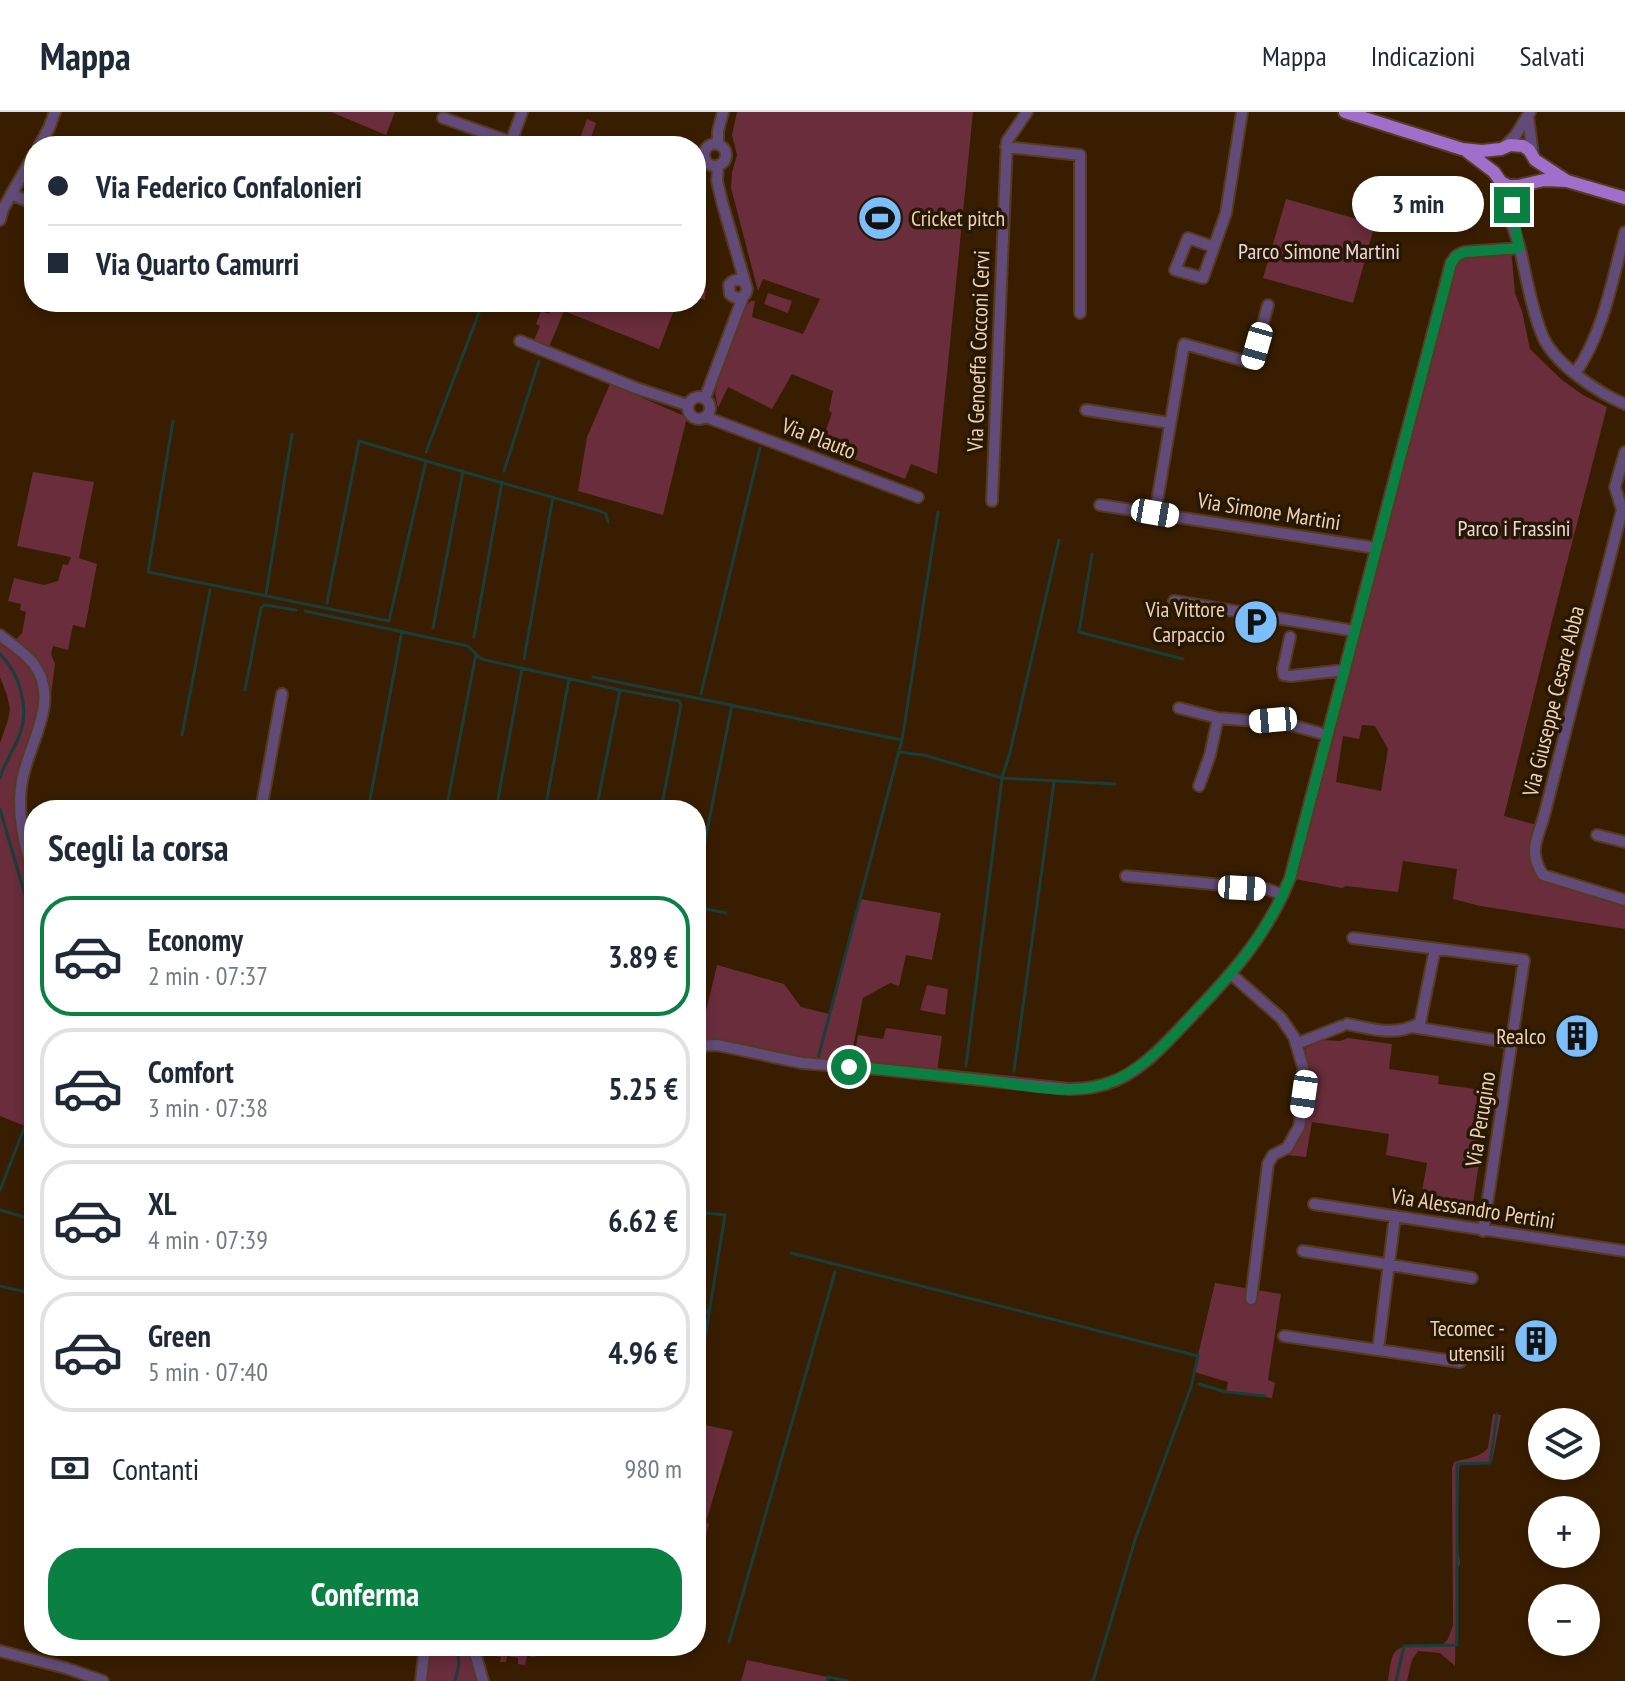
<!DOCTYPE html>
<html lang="it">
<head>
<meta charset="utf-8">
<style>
  body { margin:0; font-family:"PT Sans Narrow",sans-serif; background:#f2f2f3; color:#1f2937; height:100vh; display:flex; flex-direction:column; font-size:30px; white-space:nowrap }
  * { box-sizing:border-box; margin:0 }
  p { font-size:26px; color:#747a83 }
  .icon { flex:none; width:44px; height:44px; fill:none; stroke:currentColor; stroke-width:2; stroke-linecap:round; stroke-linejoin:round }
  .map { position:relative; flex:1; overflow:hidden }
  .drawer { position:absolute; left:24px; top:688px; width:682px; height:856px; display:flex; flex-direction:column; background:#fff; border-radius:32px; box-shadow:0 4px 12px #0003 }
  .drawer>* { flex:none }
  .hud { position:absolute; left:24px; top:24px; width:682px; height:176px; border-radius:32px; box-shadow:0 4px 12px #0003; display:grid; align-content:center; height:176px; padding:0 24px; background:#fff }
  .buttons { position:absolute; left:1528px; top:1296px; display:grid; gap:16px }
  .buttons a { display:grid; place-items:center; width:72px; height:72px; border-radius:50%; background:#fff; box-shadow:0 4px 12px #0003; font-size:40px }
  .end { position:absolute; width:36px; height:36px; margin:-18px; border:10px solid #0b8043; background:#fff; box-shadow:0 0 0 4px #fff }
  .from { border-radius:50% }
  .bubble { position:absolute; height:56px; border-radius:28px; background:#fff; box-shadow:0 4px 12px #0003; font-size:26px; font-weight:700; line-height:56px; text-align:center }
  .car { position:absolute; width:24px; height:48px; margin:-24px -12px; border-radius:10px; box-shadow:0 0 6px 2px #0007; background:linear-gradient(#fff 24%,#345 0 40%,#fff 0 76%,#345 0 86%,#fff 0) }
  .hud b { display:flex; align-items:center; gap:28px; height:76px; font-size:30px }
  .hud b+b { border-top:2px solid #e0e1e3 }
  .hud i { width:20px; height:20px; background:#1f2937 }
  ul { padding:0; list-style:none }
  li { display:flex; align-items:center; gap:24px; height:120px; margin:0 16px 12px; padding:0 8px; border:4px solid #e0e1e3; border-radius:32px }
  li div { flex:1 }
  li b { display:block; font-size:30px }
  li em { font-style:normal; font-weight:700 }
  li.on { border-color:#0b8043 }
  li>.icon { width:72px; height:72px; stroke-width:1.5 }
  h2 { padding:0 24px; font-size:36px; line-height:96px }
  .pay { display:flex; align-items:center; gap:20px; height:88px; padding:0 24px; font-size:30px }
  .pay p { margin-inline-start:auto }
  .cta { display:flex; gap:16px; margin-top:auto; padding:16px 24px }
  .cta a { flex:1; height:92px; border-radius:32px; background:#0b8043; color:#fff; font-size:32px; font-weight:700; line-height:92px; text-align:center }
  header { display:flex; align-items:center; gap:48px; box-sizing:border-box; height:112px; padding:0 40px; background:#fff; border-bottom:2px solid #e0e1e3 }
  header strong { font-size:38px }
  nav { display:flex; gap:44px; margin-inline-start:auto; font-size:28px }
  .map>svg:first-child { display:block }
  .green { fill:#692d3c; fill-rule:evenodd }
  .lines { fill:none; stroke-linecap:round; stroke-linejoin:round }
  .stream { stroke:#183d3a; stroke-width:3 }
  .minor-casing { stroke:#553a1d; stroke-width:14 }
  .major-casing { stroke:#553a1d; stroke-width:16 }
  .minor { stroke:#624b78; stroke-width:10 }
  .major { stroke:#9f6fcb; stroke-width:12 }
  .route { stroke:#0b8043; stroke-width:10 }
  .labels { text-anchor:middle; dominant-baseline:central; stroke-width:7; stroke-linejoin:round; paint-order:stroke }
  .poi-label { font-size:22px; fill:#efd2b5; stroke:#271705; text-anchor:end }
  .park-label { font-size:22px; fill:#efd7db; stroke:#271705 }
  .street-label { font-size:22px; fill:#efd2b5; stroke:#271705 }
</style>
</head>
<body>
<header>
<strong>Mappa</strong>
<nav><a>Mappa</a><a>Indicazioni</a><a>Salvati</a></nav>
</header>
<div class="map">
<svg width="1625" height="1569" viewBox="0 0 1625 1569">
  <rect width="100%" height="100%" fill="#381d00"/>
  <path class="green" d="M331,0H395L386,23Z
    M737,0H973L937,362L911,352L905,367L820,334L832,301L829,299L833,279L792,262L772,297L728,275L718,296L715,282L717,272L746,194L751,189H755L752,205L803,222L820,187L763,167L758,179L731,76L732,60L737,43L732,23Z
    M587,7L596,11L588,34H577Z
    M1286,87L1375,112L1353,191L1263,166Z
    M696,116L706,159L705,188L696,185Z
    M1511,136L1515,181L1522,199L1530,237L1562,268L1583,283L1607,295L1553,505L1504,704L1541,714L1534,737L1543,763L1625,788V817L1480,794L1453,787L1457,757L1403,749L1398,780L1346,774L1342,776L1290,766L1456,144ZM1362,613L1375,614L1388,637L1381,679L1336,670L1343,624L1359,627Z
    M768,181L792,189L788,201L764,192Z
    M554,190H677L659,237L564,199L549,235L534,228L540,214L536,212L541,199L549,202Z
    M610,272L687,305L663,403L578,379L587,325Z
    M33,360L94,370L79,446L97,452L85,516L73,513L68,538L53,534L51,542L55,552L49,597L43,598L20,676L34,766V991L25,1014L0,1004V631L8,608L10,597L7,583L0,565V523L12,532L22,521L26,500L20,498L21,492L8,489L14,466L44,473L58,469L63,452L68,453L71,445L17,434Z
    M860,787L941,801L932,848L906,843L899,874L890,871L863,886L849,955L696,934V928L707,895L717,853L784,872L801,895L829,902Z
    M927,873L948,877L945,903L920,898Z
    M886,916L942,924L937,960L860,952L855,949L854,946L858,923L883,927Z
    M1348,926L1392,932L1389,957L1439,964L1438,972L1490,979L1471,1104L1419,1096L1427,1051L1386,1043L1389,1022L1312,1010L1306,1045L1287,1043C1307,1026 1311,992 1309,966C1308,956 1303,945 1306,935L1323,928L1340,929Z
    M1215,1171L1281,1182L1268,1268L1275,1271L1272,1286L1226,1280L1228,1270L1194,1260Z
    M1493,1302L1501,1303L1492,1350L1462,1352L1459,1355L1457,1431L1460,1451L1457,1459L1455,1554L1440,1541L1418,1539L1412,1548L1407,1569H1388C1389,1561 1390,1551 1393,1543C1400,1528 1428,1534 1442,1533L1448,1527L1453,1513L1452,1356L1454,1350C1466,1346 1480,1346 1488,1336Z
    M696,1311L733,1319L706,1410L709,1412L696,1459Z
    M425,1534H473L483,1569H421Z
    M478,1534H537L535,1545L527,1544L525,1553L518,1552V1546L507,1544L506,1550H500L501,1545L480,1541Z
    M747,1548L828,1565L827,1569H741Z"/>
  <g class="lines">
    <path class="stream" d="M173,309L148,460L389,509L426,349L600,399L606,402L608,410
      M426,340L483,190
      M504,359L539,249
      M1092,442L1079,520L1183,547
      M266,482L292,322
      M327,491L359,329L426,349
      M305,499L468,534L480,546L485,548L620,578L679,589L681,593L661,698
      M433,516L463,359
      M474,525L502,370
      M0,542C19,561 29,593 21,619C16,635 5,649 0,666
      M524,547L553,385
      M593,565L902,628
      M245,578L261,496L265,493L296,498
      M701,582L760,336
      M182,623L210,478
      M898,640L924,643L1002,666L1010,640L1059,428
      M0,697L34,814
      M368,698L402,519
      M446,698L476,542
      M496,698L522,556
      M545,698L569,567
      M596,698L620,578
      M696,774L732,593
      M696,795L726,801
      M817,950L902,628L938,400
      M966,954L1002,666L1115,672
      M1014,959L1054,670
      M0,1078L34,991
      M0,1098L34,1108
      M696,1100L725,1103L696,1281
      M791,1141L1198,1244L1191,1275L1135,1428L1093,1569
      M0,1174L34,1182
      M696,1196L708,1200
      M1199,1272L1226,1280L1265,1284
      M729,1530L835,1160
      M455,1569L459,1552L457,1534
      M827,1569L828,1565L848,1569
      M1396,1569L1404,1534L1457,1533V1352L1490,1351L1497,1302"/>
    <g class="minor-casing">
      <path id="minor" d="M1528,5L1533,43
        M443,6L511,30L522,0
        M704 43a11 11 0 1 1 22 0a11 11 0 1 1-22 0Z
        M718,32V19L723,0
        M39,34L49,16L55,0
        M1006,35L1080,43V201
        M1504,35L1515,24L1530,0
        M718,54L717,69L722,90L747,177C746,186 737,189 730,182L729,173C733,167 739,166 745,171
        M1498,66C1504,91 1513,113 1520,137C1526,163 1533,204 1544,227C1557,253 1598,281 1625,292
        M11,82L34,92
        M1514,106L1513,90L1522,73
        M0,108L3,97L34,42
        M1214,135L1188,126L1175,158L1203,166L1226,101L1242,0
        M520,229L636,276L687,293
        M1575,261C1603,223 1613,165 1625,120
        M688 296a11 11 0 1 1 22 0a11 11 0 1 1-22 0Z
        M705,286L743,185
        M1086,298L1170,311
        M706,305L918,385
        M1625,340L1615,375L1622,398L1544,704C1537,728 1528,740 1543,763L1625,788
        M992,389L1007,29L1027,0
        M1100,393L1376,436
        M1155,401L1184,232L1252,251L1268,193
        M1174,489L1355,519
        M0,523C11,532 24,540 33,551C63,590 25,635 21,675C17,707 26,737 34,766
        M1290,525L1283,557L1284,563L1291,564L1345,558
        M1179,596L1218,606L1254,609L1273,608L1327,623
        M1199,674L1210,643L1218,606
        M261,698L282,582
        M1597,723L1625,730
        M1126,764L1267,777L1283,783
        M1353,826L1524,848L1483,1119
        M1231,862L1281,906L1294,925L1303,955L1304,982L1299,1015L1287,1036L1273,1043L1268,1052L1251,1187
        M1347,912C1374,917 1394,925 1420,911L1435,837
        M1412,915L1507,930
        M1296,932L1342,914
        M696,934L717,933L802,951L878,957L1069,977C1086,977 1101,975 1117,968C1145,955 1166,931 1187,909C1230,864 1267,824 1290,766L1451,151L1456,144L1464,140L1519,136
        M1314,1092L1625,1139
        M1303,1139L1472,1166
        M1284,1224L1378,1238L1395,1104
        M1378,1238L1460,1250
        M473,1534L483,1569
        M0,1539L66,1556L103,1569
        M421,1569L425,1534"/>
    </g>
    <g class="major-casing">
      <path id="major" d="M1345,0L1462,37L1482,39L1501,37L1510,33L1523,34L1529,38L1535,48L1567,69L1625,86
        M1465,38L1494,60L1501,70L1509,74H1518L1544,68L1567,69"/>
    </g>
    <use href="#minor" class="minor"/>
    <use href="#major" class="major"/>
  </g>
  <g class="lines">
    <path class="route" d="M849,955C893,958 938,964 982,968C1026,973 1078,988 1120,966C1152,950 1176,920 1201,894C1239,854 1269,818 1290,766L1451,151L1456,144L1464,140L1519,136L1512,93"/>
  </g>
  <defs>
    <g id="stadium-disc" transform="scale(2.3)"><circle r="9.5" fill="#7cbef9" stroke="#271705"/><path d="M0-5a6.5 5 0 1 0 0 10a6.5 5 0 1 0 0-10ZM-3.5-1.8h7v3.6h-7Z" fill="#111"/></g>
    <g id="parking-disc" transform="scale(2.3)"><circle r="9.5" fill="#7cbef9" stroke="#271705"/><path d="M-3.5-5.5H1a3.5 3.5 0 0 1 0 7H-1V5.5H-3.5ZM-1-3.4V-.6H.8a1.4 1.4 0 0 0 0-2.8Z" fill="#111"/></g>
    <g id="building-disc" transform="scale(2.3)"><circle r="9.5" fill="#7cbef9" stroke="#271705"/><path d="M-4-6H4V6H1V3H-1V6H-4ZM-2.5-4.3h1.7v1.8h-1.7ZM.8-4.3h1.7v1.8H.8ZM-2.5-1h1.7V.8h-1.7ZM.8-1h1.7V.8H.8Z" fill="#111"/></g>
  </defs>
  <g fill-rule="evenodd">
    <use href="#stadium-disc" x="880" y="106"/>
    <use href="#parking-disc" x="1256" y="510"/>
    <use href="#building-disc" x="1577" y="924"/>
    <use href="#building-disc" x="1536" y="1229"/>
  </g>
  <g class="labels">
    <g class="poi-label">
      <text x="911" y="106" text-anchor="start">Cricket pitch</text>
      <text x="1225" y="497">Via Vittore<tspan x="1225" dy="25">Carpaccio</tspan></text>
      <text x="1546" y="924">Realco</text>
      <text x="1505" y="1216">Tecomec -<tspan x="1505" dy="25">utensili</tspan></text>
    </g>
    <g class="park-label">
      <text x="1319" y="139">Parco Simone Martini</text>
      <text x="1514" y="416">Parco i Frassini</text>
    </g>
    <g class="street-label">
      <text transform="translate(978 239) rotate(-88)">Via Genoeffa Cocconi Cervi</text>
      <text transform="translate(819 326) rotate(21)">Via Plauto</text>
      <text transform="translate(1269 399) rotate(9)">Via Simone Martini</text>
      <text transform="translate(1553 589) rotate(-76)">Via Giuseppe Cesare Abba</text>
      <text transform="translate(1480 1007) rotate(-81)">Via Perugino</text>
      <text transform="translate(1473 1096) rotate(9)">Via Alessandro Pertini</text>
    </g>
  </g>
</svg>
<div class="buttons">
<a><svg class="icon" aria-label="layers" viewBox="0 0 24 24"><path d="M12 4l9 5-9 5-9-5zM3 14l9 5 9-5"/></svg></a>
<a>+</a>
<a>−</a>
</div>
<i class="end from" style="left:849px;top:955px"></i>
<i class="end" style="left:1512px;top:93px"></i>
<div class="bubble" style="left:1352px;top:64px;width:132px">3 min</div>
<i class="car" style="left:1257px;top:234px;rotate:196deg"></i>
<i class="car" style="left:1155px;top:401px;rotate:100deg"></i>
<i class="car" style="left:1273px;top:608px;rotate:265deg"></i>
<i class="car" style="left:1242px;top:776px;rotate:93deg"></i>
<i class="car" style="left:1304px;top:982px;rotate:188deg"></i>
<div class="hud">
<b><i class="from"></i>Via Federico Confalonieri</b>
<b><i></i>Via Quarto Camurri</b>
</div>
<section class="drawer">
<h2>Scegli la corsa</h2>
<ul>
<li class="on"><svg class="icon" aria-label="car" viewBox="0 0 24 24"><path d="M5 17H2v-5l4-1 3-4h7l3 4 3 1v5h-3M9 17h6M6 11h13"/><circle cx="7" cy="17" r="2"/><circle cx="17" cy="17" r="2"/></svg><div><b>Economy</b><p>2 min · 07:37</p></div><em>3.89 €</em></li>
<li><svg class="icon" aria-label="car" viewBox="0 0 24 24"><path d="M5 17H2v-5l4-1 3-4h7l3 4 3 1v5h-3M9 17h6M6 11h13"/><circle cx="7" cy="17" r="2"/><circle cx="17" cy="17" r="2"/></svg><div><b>Comfort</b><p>3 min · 07:38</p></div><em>5.25 €</em></li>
<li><svg class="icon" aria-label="car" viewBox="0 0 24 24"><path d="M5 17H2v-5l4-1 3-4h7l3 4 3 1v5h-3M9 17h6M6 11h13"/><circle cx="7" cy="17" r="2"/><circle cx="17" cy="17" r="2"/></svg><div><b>XL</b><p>4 min · 07:39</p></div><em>6.62 €</em></li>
<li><svg class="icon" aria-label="car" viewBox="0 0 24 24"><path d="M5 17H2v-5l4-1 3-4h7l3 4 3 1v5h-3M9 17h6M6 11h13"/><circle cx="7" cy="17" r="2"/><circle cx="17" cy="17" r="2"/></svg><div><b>Green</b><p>5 min · 07:40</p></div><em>4.96 €</em></li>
</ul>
<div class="pay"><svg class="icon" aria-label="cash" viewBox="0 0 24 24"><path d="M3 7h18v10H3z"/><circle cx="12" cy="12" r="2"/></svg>Contanti<p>980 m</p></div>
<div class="cta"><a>Conferma</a></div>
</section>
</div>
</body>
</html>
